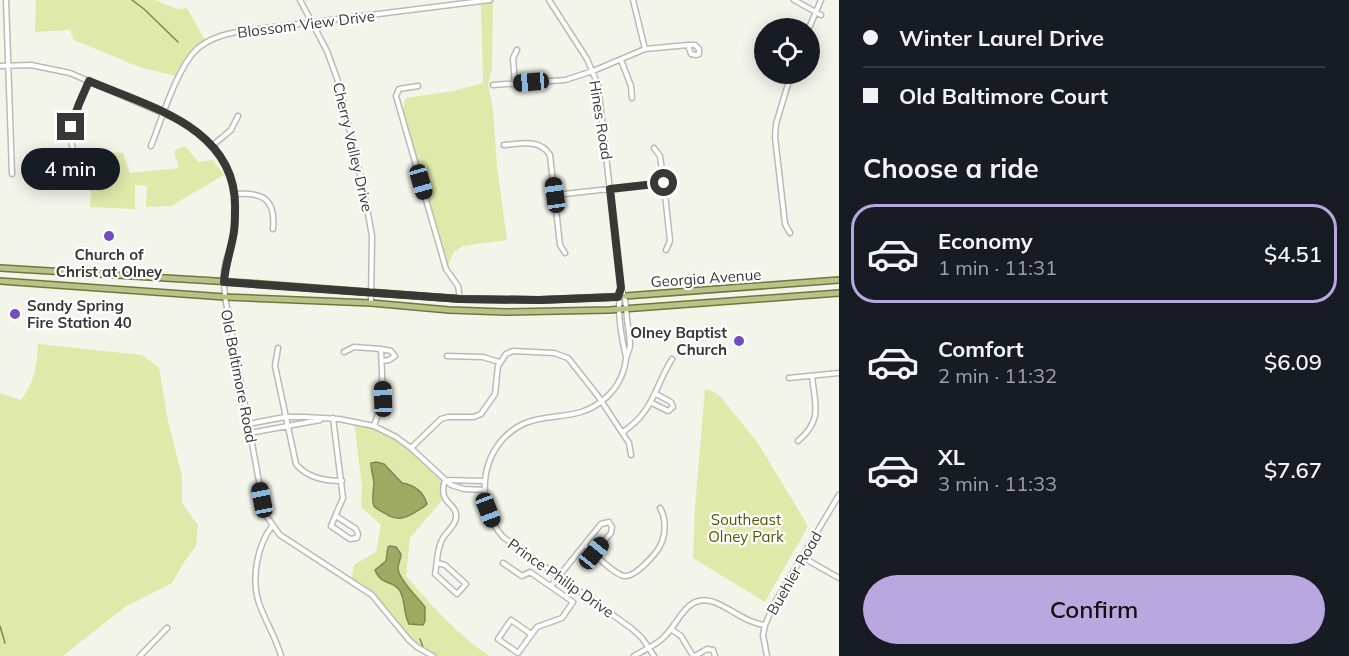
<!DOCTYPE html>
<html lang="en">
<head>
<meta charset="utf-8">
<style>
  body { margin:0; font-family:Mulish,sans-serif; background:#20242c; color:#f1f3f6; height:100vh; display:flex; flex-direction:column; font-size:22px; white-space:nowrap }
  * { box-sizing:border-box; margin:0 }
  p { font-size:20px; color:#9ea1a6 }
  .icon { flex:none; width:33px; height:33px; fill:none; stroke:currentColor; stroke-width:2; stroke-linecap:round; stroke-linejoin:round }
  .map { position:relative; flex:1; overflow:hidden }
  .panel { display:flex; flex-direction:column; background:#171b24; width:510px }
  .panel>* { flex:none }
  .guide { display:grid; align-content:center; height:132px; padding:0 24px; background:#171b24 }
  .fabs { position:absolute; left:754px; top:18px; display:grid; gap:12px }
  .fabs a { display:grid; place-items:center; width:66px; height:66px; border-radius:50%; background:#171b24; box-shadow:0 3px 15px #0003; font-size:30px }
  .end { position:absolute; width:27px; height:27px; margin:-14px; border:8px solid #383835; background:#fff; box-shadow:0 0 0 3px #fff }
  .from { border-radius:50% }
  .bubble { position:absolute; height:42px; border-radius:21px; background:#171b24; box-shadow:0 3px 15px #0003; font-size:20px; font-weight:600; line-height:42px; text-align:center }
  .car { position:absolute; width:18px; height:36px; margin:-18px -9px; border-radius:8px; box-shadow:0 0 4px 2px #0007; background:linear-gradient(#222 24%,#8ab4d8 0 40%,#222 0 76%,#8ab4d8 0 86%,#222 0) }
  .guide b { display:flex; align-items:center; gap:21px; height:57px; font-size:22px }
  .guide b+b { border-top:2px solid #363941 }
  .guide i { width:15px; height:15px; background:#f1f3f6 }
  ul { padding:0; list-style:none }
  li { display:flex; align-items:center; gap:18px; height:99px; margin:0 12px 9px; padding:0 12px; border:3px solid transparent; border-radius:24px }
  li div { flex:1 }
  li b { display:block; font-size:22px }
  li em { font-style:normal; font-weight:600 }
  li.selected { border-color:#b9a7df }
  li>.icon { width:54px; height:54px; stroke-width:1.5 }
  h2 { padding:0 24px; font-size:27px; line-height:72px }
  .button { display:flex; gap:12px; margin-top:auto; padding:12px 24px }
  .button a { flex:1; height:69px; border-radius:36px; background:#b9a7df; color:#111; font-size:24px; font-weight:600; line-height:69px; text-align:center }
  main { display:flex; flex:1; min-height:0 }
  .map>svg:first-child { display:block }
  .green { fill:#dfe9aa }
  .water { fill:#9ea962; stroke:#7f8754; stroke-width:1.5 }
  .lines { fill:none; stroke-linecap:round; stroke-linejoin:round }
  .stream { stroke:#7f8754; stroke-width:1.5 }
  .minor-casing { stroke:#babcb3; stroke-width:7 }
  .major-casing { stroke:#707838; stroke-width:8 }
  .minor { stroke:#fff; stroke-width:4 }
  .major { stroke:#bbc289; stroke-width:5 }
  .route { stroke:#383835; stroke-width:8 }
  .poi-dot { fill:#754ac2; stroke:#fff; stroke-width:2 }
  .labels { text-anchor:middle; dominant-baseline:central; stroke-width:4.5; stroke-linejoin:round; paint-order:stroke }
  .street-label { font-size:15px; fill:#383835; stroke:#fff }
  .poi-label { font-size:15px; font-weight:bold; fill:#383835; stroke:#fff }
  .park-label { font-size:15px; fill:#515902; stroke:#fff }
</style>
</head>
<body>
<main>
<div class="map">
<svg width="839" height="656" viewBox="0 0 839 656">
  <rect width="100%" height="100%" fill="#f3f5eb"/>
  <path class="green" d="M36,0H155L177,9L187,8L206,42L196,50L179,77L139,67L74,40L70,30L35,32Z
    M493,0L492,68L488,85L493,109L497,167L507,240L463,246L454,252L446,269L402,119L405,98L454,91L483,83L481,3Z
    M185,146L198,162L213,160L224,175L171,206L146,207L147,186L135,185V209L90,207L91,186L110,152L123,153L130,173L179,168L174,151Z
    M38,344L142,355L159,368L168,421L182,476V503L198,525L196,546L182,565L172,583L125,607L63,656H0V393L21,400C34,383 37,366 38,344Z
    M705,389L716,393L721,397L758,443L808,526L765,602L693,558L695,507Z
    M354,421C395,431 415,453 445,480L444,498L410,538L406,576C431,605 457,634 489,656H433L417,647L383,606L351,580L354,565L376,552L381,525L361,507L362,487Z"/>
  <path class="water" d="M376,462L384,464L402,483C415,485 423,491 427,504L425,506C412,514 401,524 386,514C383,512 377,510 374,506C371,500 374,489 374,482C373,476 371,470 371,463Z
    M390,546L396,547L401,554C401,559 398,564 398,568C398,579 419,599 425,607V621L423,625L409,624C403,614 406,601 400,591C394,580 381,586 375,570L386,561L388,547Z"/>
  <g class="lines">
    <path class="stream" d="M132,0L144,9L178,42
      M0,626L5,643
      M420,639L423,647"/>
    <g class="minor-casing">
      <path id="minor" d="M6,0L12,174
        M300,0L327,51L339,84L364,192L372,236L371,303
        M549,0L587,59L598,85L621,288C616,309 621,336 626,357
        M633,0L645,49
        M794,0L821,15
        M809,28L821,0
        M621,60L631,86L632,98
        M0,66L31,65L70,73L183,122C226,150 242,187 233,238C232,247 227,255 225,265C223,275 224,287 225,297L263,503L267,517L280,535L372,595L409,640L417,647L433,656
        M515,84L513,58L517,50
        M493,85L565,80L593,71L645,49L688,45H695L699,49V54L696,55L691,54L688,45
        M418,86L399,89L396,96L446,269L458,286L460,299
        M213,145L231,130L238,116
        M504,145C521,144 539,138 550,155L560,245L565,253
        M151,146C161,121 177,68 196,50C209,38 225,34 242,31L490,0
        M654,148L660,156L665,194L670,241L666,250
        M75,154C63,129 79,103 89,81
        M235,194C263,192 276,199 273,229
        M555,195L664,183
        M790,233L785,224L775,137L776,124L791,74
        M621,288C626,298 626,307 627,319C628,328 630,337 630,346C629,351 627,354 626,359C625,363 625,368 623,372C617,391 600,406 581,412C562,418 542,415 523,424C480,445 473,503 503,537L631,628L642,638L654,656
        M278,348L275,366L296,464C307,478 325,481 342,481
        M381,349L391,351L395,356L389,360L382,361
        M344,352L354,347L381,349L383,399L374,426
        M447,356L483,357L499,362
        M789,378L839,373
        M652,403L668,411L673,407L671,402L656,394
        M333,418L343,498L331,526L350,539L357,538L358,534L356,529L336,516
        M248,424L285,417H305L339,419L374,426L396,437L411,448L451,485L464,489L485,490
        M623,432C654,411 654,388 672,359
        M250,433L320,420
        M798,441C823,420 815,405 812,376
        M411,448L441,419L448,417H474L481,414L495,394L498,366L506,354L513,351L554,353L568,358L598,396L629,443L631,455
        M446,480L484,481
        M272,526C257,546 251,579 259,603C265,621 276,637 281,656
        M584,545C594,553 612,573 624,576C635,578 657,553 661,544C666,533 666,518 660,508
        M802,557L839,578
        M437,563L445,565L466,584L457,594L435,574C437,564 437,551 441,542C444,533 455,527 456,518C458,502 437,505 445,480
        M503,563L522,576L530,572L573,602L562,618L537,627L518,653L498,639L511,620L531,634
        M551,586L601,524L609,522L612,527L611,533L594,553
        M671,629L681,636L693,656
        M140,656L167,628
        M634,656C644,650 657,645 665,636C680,621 687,593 714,602C732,609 745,622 764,625
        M695,656L707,649L713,650L715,656
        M767,656L763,635L765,625L774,604L839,495"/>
    </g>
    <g class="major-casing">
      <path id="major" d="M0,268L232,282L461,299L539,300L612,297L839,280
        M0,281L225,297L371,303L449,310L506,312L609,310L839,293"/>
    </g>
    <use href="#minor" class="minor"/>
    <use href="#major" class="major"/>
  </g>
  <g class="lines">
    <path class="route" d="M71,127L79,104L89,81C150,107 238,128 235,210C235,219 235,229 233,237C230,253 225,266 224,282L461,299L539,300L618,297L621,288L610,189L664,183"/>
  </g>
  <g class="poi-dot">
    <circle cx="109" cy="236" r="6"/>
    <circle cx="15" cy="314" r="6"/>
    <circle cx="739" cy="341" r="6"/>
  </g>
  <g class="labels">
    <g class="street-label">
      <text transform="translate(306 24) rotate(-7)">Blossom View Drive</text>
      <text transform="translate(601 120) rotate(81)">Hines Road</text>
      <text transform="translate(353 147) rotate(77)">Cherry Valley Drive</text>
      <text transform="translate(706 278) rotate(-4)">Georgia Avenue</text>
      <text transform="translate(239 376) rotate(79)">Old Baltimore Road</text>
      <text transform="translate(794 573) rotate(-60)">Buehler Road</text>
      <text transform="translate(561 578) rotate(35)">Prince Philip Drive</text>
    </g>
    <g class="poi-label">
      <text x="109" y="254">Church of<tspan x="109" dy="17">Christ at Olney</tspan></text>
      <text x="27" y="305" text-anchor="start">Sandy Spring<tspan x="27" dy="17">Fire Station 40</tspan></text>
      <text x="727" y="332" text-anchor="end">Olney Baptist<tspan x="727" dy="17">Church</tspan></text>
    </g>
    <g class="park-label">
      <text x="746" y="519">Southeast<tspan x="746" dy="17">Olney Park</tspan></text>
    </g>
  </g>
</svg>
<div class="fabs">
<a><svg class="icon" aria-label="locate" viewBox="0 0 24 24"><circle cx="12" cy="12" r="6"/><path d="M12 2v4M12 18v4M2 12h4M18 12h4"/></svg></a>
</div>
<i class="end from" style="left:664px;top:183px"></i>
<i class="end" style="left:71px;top:127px"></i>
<div class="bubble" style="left:21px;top:148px;width:99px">4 min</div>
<i class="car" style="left:531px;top:82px;rotate:265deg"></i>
<i class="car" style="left:421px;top:182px;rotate:164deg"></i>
<i class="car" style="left:555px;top:195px;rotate:352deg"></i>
<i class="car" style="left:383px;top:399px;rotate:358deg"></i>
<i class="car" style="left:262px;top:500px;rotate:349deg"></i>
<i class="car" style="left:488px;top:510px;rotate:159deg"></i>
<i class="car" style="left:594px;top:553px;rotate:39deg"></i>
</div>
<section class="panel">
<div class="guide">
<b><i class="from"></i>Winter Laurel Drive</b>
<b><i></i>Old Baltimore Court</b>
</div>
<h2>Choose a ride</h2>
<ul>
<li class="selected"><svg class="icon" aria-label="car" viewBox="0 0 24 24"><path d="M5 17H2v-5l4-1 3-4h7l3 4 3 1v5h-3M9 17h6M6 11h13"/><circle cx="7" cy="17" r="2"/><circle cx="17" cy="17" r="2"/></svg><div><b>Economy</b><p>1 min · 11:31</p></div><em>$4.51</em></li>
<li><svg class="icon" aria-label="car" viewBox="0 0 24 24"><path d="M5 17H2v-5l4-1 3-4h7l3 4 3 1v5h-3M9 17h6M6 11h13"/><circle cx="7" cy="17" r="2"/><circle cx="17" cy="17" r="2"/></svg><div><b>Comfort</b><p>2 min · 11:32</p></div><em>$6.09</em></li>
<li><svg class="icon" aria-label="car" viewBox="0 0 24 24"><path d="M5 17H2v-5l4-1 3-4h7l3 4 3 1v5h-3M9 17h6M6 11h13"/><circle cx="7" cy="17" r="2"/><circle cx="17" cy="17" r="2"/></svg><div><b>XL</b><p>3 min · 11:33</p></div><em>$7.67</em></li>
</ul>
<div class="button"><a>Confirm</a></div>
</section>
</main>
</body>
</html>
